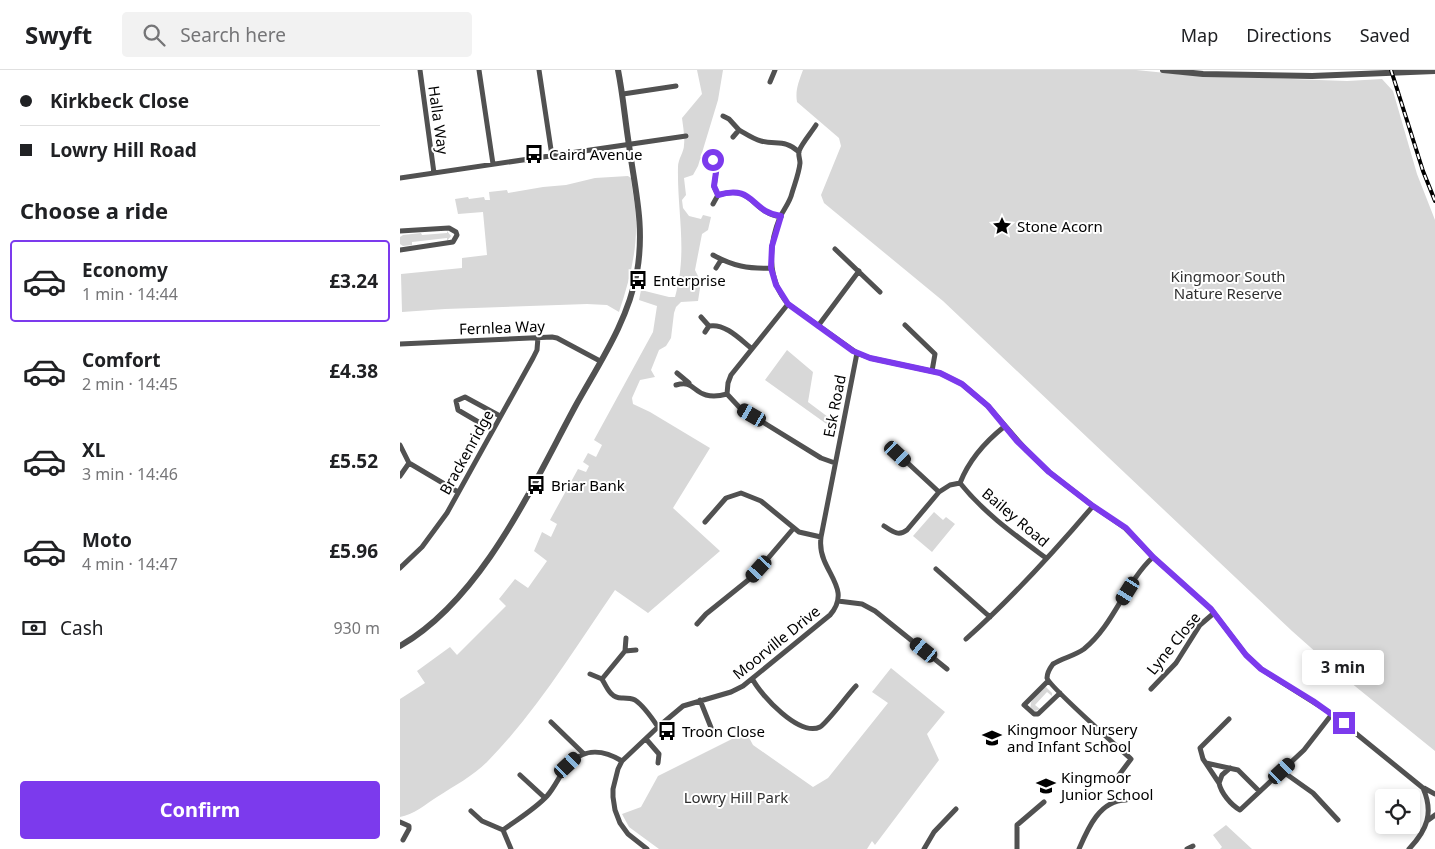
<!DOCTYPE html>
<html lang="en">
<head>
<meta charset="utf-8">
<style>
  body { margin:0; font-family:"Noto Sans",sans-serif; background:#f2f2f2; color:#202124; height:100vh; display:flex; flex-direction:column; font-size:19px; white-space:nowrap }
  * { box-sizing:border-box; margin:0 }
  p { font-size:16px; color:#757577 }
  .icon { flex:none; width:28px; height:28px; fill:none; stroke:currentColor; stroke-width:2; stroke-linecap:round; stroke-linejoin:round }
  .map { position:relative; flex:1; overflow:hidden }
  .drawer { display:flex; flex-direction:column; background:#fff; width:400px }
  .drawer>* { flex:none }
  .guide { display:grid; align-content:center; height:110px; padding:0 20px; background:#fff }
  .buttons { position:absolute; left:975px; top:719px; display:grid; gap:10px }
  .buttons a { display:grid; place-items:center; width:45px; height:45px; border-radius:5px; background:#fff; box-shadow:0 2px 8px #0003; font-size:25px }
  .end { position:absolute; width:22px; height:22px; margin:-11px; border:6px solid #7c3aed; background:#fff; box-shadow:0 0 0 2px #fff }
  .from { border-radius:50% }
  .bubble { position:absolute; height:35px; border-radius:5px; background:#fff; box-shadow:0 2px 8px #0003; font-size:16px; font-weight:700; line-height:35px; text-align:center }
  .car { position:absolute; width:15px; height:30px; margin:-15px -8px; border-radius:6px; box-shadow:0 0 4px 1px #0007; background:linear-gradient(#222 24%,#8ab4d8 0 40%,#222 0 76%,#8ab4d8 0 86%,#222 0) }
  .guide b { display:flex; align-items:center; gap:18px; height:48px; font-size:19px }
  .guide b+b { border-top:1px solid #e0e0e0 }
  .guide i { width:12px; height:12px; background:#202124 }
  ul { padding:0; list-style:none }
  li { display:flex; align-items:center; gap:15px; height:82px; margin:0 10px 8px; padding:0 10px; border:2px solid transparent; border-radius:5px }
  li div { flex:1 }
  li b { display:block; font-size:19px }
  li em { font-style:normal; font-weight:700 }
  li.active { border-color:#7c3aed }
  li>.icon { width:45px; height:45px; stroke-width:1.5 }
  h2 { padding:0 20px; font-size:22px; line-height:60px }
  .pay { display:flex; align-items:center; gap:12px; height:55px; padding:0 20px; font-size:19px }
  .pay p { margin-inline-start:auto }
  .primary-button { display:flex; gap:10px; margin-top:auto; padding:10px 20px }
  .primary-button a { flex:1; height:58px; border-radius:5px; background:#7c3aed; color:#fff; font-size:20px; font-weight:700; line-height:58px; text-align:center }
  header { display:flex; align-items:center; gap:30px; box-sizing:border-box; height:70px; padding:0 25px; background:#fff; border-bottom:1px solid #e0e0e0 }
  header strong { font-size:24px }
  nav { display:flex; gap:28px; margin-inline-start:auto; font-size:18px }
  .search { width:350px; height:45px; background:#f2f2f2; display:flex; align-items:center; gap:12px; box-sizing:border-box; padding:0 18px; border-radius:5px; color:#757577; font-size:19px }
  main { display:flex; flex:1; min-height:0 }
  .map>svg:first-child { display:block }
  .green { fill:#d8d8d8 }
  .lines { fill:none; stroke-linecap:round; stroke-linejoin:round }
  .minor { stroke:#515151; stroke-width:5 }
  .tertiary { stroke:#515151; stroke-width:6 }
  .rail-casing { stroke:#000; stroke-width:4 }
  .rail { stroke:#fff; stroke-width:2; stroke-dasharray:5.5; stroke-linecap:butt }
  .route { stroke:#7c3aed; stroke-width:6 }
  .labels { text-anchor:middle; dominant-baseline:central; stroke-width:4; stroke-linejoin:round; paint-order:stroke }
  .street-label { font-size:15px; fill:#000; stroke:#fff }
  .poi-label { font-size:15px; fill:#000; stroke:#fff; text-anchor:start }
  .park-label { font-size:15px; fill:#2f2f2f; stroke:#fff }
</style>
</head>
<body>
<header>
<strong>Swyft</strong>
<div class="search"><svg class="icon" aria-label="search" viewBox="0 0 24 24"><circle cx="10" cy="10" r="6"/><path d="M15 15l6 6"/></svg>Search here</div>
<nav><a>Map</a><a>Directions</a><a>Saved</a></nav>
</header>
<main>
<section class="drawer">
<div class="guide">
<b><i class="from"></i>Kirkbeck Close</b>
<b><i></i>Lowry Hill Road</b>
</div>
<h2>Choose a ride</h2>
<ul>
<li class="active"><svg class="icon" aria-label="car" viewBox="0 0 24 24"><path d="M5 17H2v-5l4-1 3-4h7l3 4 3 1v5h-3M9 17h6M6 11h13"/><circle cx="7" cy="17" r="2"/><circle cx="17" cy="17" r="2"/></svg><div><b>Economy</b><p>1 min · 14:44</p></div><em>£3.24</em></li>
<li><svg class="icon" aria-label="car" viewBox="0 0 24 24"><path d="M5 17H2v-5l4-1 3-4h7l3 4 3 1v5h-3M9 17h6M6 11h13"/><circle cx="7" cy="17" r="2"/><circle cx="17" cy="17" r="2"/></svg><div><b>Comfort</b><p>2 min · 14:45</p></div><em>£4.38</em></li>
<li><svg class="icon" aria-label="car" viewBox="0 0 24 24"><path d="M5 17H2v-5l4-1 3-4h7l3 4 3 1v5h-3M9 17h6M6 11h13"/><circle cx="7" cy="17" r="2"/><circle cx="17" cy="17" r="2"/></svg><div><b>XL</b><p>3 min · 14:46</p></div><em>£5.52</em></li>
<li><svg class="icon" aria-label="car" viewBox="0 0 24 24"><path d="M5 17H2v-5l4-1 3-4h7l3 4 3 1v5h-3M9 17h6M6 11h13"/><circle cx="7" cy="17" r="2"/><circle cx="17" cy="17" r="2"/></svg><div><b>Moto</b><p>4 min · 14:47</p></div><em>£5.96</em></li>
</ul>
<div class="pay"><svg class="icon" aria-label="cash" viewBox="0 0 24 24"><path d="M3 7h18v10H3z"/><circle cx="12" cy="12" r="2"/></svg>Cash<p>930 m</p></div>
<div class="primary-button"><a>Confirm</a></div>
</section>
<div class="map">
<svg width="1035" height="779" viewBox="0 0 1035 779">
  <rect width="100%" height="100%" fill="#fff"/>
  <path class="green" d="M297,0H323L318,30L298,96L293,105L284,108L286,125L282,130L283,138L289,146L301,149L303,145L311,147L308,160L302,164L295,200L301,212L298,231L281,232L276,237L274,243L271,268L266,276L259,280L251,300L255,307L240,310L232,328L233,334L250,342L310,378L273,438L320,481L248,543L215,520C175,578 137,641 87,692C73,706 54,716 37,727C26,734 13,745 0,747V629L25,613L17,601L50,577L57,585L106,536L99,529L115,509L128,518L147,491L134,481L142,462L151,467L157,454L150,450L178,399L186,402L189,396L183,392L188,383L196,387L202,375L194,370L253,262L257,236L239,230L241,220L269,227H275C288,181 277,143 278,97C278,89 284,82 284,75C285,67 283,56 282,48L302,24Z
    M403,0H736L786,5L947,11L982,9L993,21L1017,104L1035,150V681L945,608L892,561L543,231L424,133L421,125L441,76L439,68L397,32C395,20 399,11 403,0Z
    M228,106L231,108C232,122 236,136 236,151C237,183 229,212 219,242L207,235L187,234L45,239L2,242L1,204L62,198V188L87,185L83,142L58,144L55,129L68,127L69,129L84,127L85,130H90L89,122L107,120L108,123L143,117L166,115L195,108Z
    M47,161L51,166L47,171V168L12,172V175L3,176L0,174V167L3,165L21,163L22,165L47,163Z
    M387,280L413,302L408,332L436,353L435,360L365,310Z
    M534,442L543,450L546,447L555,454L532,482L513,466Z
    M491,598L545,642L527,664L539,690L475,775L472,771L467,779H259L229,757L222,744L241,737L258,706L346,662L353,675L413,717L428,708L488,633L472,622Z
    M646,617L652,623V626L647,622L635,635L640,639L635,641L631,640C628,630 638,624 644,618Z
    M826,755L852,779H853H820L822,777L813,765Z"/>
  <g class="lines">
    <path class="minor" d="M20,0L34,103
      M79,0L93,94
      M139,0L152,86
      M370,12L375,0
      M223,24L276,16
      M323,46L329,49L339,60
      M416,55C411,63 402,73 399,81C398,85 400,89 400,93C399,103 395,113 392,123C390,132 384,139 380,147C368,176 367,209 388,234L457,283L470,288L540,303L562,314L588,336L627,381L649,402L693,436L725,458L753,487L811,539L846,585L861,599L932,644L1023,718C1034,743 1027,760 1009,779
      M333,67L339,60C346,64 353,69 361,71C377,75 385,69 399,82
      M303,88L316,91L317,95L314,117L318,125C354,114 350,142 381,147
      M0,108L286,66
      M313,134L318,125
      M0,161L49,158L56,162L57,165L53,172L0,180
      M435,179L480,222
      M313,185C333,196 348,199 371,198
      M316,198L321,190
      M388,234L331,305L328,313L327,324L340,338L421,388L435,393
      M301,247L309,256
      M505,255L535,284L532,301
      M418,256L459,201
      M305,262L309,256C325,253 340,269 351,278
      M0,274L152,267L157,268L200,291
      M277,303L289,313
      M276,315C293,310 292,321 306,325C313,327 320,326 327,324
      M605,356C586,371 569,390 560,413C584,443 615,465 646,488
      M92,360L58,340L56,331L65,327L100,346
      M0,375L9,393L58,422
      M498,384L539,422
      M0,406L9,393
      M305,452L326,428L341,423L361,431L399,462L421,467
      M484,456C492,461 498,467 507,460L539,422L550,415L560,413
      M0,498L22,477L47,443L133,288L137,280L138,267
      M536,499L590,547
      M438,531L462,534L475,541L547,599
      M297,554L306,544L352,507L393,459
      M566,569C612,528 653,483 693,436
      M225,581L236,580
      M190,604L202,609C207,618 211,629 223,628C228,628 231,628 235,630C244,636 252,648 258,657
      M202,609L225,581L226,568
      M353,610C361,625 399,667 420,657C428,652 448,624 456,616
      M648,611L624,635L634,644H638L660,623
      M751,619L776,593L800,555L814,543
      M300,630L312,660
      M829,649L800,678L803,689L819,713C821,723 831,735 840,740L904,680L932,644
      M151,652L183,683
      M246,669L259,684L258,693
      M806,693L838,700L859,721
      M882,701L913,723L938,750
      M120,705L145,728
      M719,705L731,689C720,679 649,616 647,608C647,603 650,598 653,594C663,588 674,586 684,579C714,555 725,513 753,487
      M819,713L822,705L830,698
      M1024,718L1035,724
      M71,741L82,751L103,760C118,749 135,739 147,726C154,718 158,709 164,700C180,678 201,678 222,691
      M1027,751L1035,745
      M0,752L9,756V759L3,770
      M103,760L111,779
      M247,779L228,764L220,753L215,740L213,727V719L218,699L222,691L258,657L283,636L331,622L343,616L430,545C448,524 432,510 424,490C421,483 420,475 421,467L457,283
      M524,779L534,762L556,739
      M617,779V755L644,732
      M679,779C688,758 700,730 726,730
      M787,779L793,776"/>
    <path class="tertiary" d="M763,0L803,4L912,6L1035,1
      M0,576C83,528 132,416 176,335C200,292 228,251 237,202C245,156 235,120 229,75C225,50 223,25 218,0"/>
    <g class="rail-casing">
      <path id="rail" d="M991,0L1023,101L1035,131"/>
    </g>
    <use href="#rail" class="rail"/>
  </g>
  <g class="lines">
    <path class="route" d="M313,90L316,91L317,95L314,116L318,125C355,114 350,142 381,146L372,176L371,198L376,215L388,234L453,281L470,288L540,303L562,314L588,336L617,371L649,402L693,436L726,458L753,487L811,539L846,585L861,599L913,631L944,653"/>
  </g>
  <defs>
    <g id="bus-bare" transform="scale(1.5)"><path d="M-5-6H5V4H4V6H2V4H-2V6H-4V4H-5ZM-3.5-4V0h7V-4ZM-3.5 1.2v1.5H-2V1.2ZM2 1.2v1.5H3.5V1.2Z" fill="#000" stroke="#fff" stroke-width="2.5" paint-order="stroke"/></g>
    <g id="sight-bare" transform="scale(1.5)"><path d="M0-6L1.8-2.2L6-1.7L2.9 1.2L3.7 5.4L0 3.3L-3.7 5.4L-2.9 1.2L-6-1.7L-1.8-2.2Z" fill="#000" stroke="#fff" stroke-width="2.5" paint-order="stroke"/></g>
    <g id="school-bare" transform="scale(1.5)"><path d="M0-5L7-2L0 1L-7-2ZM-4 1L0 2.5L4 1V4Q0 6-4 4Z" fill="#000" stroke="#fff" stroke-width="2.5" paint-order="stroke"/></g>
  </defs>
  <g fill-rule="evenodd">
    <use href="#bus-bare" x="134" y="84"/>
    <use href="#sight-bare" x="602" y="156"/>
    <use href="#bus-bare" x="238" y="210"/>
    <use href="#bus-bare" x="136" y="415"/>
    <use href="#bus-bare" x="267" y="661"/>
    <use href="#school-bare" x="592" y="668"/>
    <use href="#school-bare" x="646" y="716"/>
  </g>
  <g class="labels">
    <g class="street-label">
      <text transform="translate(39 50) rotate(82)">Halla Way</text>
      <text transform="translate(102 257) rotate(-2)">Fernlea Way</text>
      <text transform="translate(434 336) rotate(-79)">Esk Road</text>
      <text transform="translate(66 382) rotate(-61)">Brackenridge</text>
      <text transform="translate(616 447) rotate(40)">Bailey Road</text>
      <text transform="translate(376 572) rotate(-39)">Moorville Drive</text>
      <text transform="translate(773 573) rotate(-51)">Lyne Close</text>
    </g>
    <g class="poi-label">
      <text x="149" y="84">Caird Avenue</text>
      <text x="617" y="156">Stone Acorn</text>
      <text x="253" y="210">Enterprise</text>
      <text x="151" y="415">Briar Bank</text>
      <text x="607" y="659">Kingmoor Nursery<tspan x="607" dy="17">and Infant School</tspan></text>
      <text x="282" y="661">Troon Close</text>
      <text x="661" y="707">Kingmoor<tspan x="661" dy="17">Junior School</tspan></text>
    </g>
    <g class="park-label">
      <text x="828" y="206">Kingmoor South<tspan x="828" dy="17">Nature Reserve</tspan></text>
      <text x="336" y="727">Lowry Hill Park</text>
    </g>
  </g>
</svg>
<div class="buttons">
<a><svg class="icon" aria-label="locate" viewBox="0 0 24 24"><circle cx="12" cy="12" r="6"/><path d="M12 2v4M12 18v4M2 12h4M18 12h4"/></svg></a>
</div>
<i class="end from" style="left:313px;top:90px"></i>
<i class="end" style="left:944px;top:653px"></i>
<div class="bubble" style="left:902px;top:580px;width:82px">3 min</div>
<i class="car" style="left:352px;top:345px;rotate:300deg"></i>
<i class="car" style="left:498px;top:384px;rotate:133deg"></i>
<i class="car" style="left:359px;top:499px;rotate:222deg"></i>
<i class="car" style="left:728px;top:521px;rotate:212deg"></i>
<i class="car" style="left:524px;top:580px;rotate:309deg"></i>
<i class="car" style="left:168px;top:695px;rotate:47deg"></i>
<i class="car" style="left:882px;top:701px;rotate:47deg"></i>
</div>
</main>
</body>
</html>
